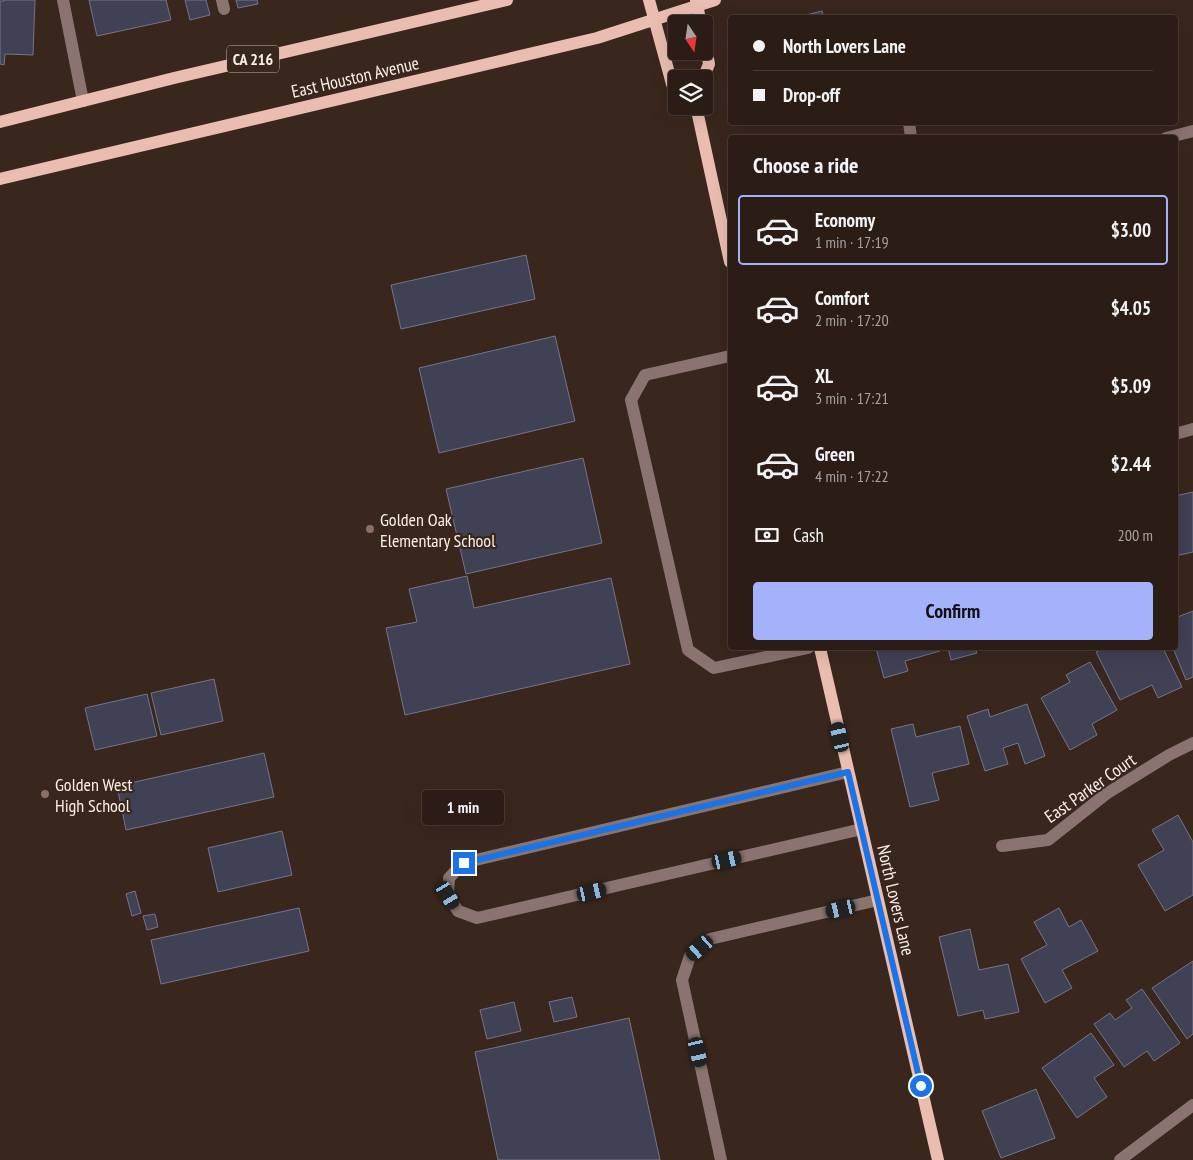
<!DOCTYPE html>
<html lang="en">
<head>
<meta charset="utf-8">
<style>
  body { margin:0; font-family:"PT Sans Narrow",sans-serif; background:#372a23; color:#f1f3f6; height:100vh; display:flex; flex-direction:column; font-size:19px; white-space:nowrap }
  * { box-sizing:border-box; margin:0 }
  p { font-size:16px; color:#a6a2a1 }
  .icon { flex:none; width:28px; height:28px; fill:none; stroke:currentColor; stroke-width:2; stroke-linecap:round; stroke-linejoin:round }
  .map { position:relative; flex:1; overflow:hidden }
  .details { position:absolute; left:728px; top:135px; width:450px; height:515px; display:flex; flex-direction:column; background:#2b1d16; border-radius:5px; box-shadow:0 5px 20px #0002,0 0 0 1px #473b35 }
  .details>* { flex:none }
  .top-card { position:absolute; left:728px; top:15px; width:450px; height:110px; border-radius:5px; box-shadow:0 5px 20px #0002,0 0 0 1px #473b35; display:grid; align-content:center; height:110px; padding:0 25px; background:#2b1d16 }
  .needle { width:32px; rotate:167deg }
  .fabs { position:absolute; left:668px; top:15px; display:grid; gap:10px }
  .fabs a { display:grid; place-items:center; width:45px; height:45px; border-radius:5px; background:#2b1d16; box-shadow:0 5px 20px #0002,0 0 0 1px #473b35; font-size:25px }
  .end { position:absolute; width:22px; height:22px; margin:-11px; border:6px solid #1a73e8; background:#fff; box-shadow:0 0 0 2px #fff }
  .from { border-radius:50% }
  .bubble { position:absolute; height:35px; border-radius:5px; background:#2b1d16; box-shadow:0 5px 20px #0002,0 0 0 1px #473b35; font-size:16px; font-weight:800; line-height:35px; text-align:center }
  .car { position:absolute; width:15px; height:30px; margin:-15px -8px; border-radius:6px; box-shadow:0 0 4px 1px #0007; background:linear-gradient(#222 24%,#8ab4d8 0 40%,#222 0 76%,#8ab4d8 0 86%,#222 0) }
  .top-card b { display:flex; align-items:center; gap:18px; height:48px; font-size:19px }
  .top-card b+b { border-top:1px solid #473b35 }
  .top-card i { width:12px; height:12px; background:#f1f3f6 }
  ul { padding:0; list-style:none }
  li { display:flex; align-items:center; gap:15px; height:70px; margin:0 10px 8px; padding:0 15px; border:2px solid transparent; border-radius:5px }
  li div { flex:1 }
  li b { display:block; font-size:19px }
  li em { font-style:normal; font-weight:800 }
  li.selected { border-color:#a4b2fc }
  li>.icon { width:45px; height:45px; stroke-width:1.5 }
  h2 { padding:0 25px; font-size:22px; line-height:60px }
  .pay { display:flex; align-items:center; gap:12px; height:55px; padding:0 25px; font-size:19px }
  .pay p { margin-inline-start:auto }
  .button { display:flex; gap:10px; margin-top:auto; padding:10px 25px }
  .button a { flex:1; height:58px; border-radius:5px; background:#a4b2fc; color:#111; font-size:20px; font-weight:800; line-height:58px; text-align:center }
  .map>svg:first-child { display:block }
  .building { fill:#404155; stroke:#74758b }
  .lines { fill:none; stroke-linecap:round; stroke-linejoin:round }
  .minor { stroke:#8b746f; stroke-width:12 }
  .major { stroke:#ebbdb1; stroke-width:12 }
  .route { stroke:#1a73e8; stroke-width:6 }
  .education-dot { fill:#8d6e63; stroke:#39271d; stroke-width:2 }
  .labels { text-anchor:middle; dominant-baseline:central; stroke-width:4.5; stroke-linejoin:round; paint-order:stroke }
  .shield { fill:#39271d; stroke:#c2b3ac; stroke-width:1 }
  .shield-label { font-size:16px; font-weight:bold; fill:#fcefe9 }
  .street-label { font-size:18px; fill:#fcefe9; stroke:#39271d }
  .poi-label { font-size:18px; fill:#fcefe9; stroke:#39271d; text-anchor:start }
</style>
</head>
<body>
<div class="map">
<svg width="1193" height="1160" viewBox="0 0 1193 1160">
  <rect width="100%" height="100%" fill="#39271d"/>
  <path class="building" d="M4,0H35L33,55L5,54L4,65L0,64V1H4Z
    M89,0H166L171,20L97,36Z
    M185,0H206L210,15L190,20Z
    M236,0H257L258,4L238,8Z
    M822,11L824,18H794Z
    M526,255L535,299L401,329L391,285Z
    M555,336L575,421L439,453L419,368Z
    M583,458L602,543L466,574L446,489Z
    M1193,492V552L1175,556V496Z
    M467,576L474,608L611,578L630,664L405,715L386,628L417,622L409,589Z
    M1193,611V677L1186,680L1173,648H1175V618Z
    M876,648H939L940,651L905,661L908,671L884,678Z
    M948,648H975L977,653L951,660Z
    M1105,648H1163L1182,687L1158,698L1152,685L1120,700L1096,652Z
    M1090,662L1117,710L1092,724L1097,735L1070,750L1041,698L1070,682L1066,675Z
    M214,679L223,721L161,735L151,693Z
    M147,694L157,736L95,750L85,708Z
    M1027,704L1045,756L1025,764L1018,743L1003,748L1008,764L985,771L967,716L988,709L990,717Z
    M913,724L916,737L960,726L969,764L932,773L939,800L910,807L891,729Z
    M264,753L274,797L126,830L117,786Z
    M1178,815L1193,842V895L1165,911L1138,865L1164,850L1152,830Z
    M282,831L292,875L218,892L208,848Z
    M135,891L141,913L132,916L126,894Z
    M299,908L309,951L161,984L151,940Z
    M1059,908L1069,927L1081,920L1098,951L1062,970L1072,988L1045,1003L1021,959L1047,945L1034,922Z
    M155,914L158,927L147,930L143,916Z
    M970,929L979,970L1008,964L1019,1012L985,1019L983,1010L958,1016L939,937Z
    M1193,961V1034L1187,1039L1152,988Z
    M1142,989L1180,1043L1154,1061L1147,1051L1124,1067L1094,1024L1110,1013L1115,1020L1132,1008L1126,1000Z
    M572,997L577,1017L554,1022L549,1002Z
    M514,1002L521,1031L487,1039L480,1010Z
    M629,1018L660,1160H498L475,1052Z
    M1091,1033L1114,1065L1094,1078L1107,1097L1077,1118L1042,1068Z
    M1036,1089L1055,1138L1001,1158L982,1111Z"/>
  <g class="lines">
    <path class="minor" d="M63,0L83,101
      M222,0L224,9
      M909,122L911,138
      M1166,138L1193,131
      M730,356L645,375L631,400L688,650L714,668L808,648
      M1175,434L1193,429
      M848,772L463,863L449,878L448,895L458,911L477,918L862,829
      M1002,846L1048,840L1106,794L1169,755L1193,743
      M721,1160L682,980L690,956L710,939L878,900
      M1120,1160L1193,1105"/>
    <path class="major" d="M649,0L672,84L676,88
      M696,0L701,24
      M703,79L709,64L704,36
      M696,106L730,262
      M0,122L174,78L507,0
      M0,179L597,38L715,0
      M820,648L938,1160"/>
  </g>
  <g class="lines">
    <path class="route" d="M464,863L848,772L921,1086"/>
  </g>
  <g class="education-dot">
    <circle cx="370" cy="529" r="5"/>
    <circle cx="45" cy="794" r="5"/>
  </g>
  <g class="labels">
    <rect class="shield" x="227" y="45.5" width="52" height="27" rx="4"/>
    <g class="shield-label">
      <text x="253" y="59">CA 216</text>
    </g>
    <g class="street-label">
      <text transform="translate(355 77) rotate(-13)">East Houston Avenue</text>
      <text transform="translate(1090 788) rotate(-35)">East Parker Court</text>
      <text transform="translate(896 900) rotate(77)">North Lovers Lane</text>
    </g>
    <g class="poi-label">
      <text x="380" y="519">Golden Oak<tspan x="380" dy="21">Elementary School</tspan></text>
      <text x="55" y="784">Golden West<tspan x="55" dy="21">High School</tspan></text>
    </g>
  </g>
</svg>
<div class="fabs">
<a><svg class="needle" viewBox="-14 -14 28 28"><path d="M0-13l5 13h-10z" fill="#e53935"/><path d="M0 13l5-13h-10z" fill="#a6a2a1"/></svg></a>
<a><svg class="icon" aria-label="layers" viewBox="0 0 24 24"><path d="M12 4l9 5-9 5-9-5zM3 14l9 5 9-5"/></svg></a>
</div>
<i class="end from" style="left:921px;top:1086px"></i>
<i class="end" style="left:464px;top:863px"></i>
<div class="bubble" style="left:422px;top:790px;width:82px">1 min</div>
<i class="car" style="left:840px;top:737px;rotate:347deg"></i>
<i class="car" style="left:727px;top:860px;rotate:77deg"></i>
<i class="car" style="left:592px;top:892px;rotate:77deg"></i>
<i class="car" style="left:448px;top:895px;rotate:149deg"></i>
<i class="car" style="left:841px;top:909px;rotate:257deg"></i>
<i class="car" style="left:700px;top:948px;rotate:229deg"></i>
<i class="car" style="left:698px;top:1052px;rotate:167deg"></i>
<div class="top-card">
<b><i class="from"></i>North Lovers Lane</b>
<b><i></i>Drop-off</b>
</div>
<section class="details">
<h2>Choose a ride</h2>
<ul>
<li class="selected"><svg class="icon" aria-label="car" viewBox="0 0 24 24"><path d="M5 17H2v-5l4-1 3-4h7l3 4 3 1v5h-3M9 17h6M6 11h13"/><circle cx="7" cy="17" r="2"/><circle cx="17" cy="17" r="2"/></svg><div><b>Economy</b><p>1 min · 17:19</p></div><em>$3.00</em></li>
<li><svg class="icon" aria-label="car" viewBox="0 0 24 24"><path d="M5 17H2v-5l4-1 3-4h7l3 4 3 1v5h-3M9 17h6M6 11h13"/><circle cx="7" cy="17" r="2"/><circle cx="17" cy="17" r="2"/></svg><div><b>Comfort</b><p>2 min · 17:20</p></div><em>$4.05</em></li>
<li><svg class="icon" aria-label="car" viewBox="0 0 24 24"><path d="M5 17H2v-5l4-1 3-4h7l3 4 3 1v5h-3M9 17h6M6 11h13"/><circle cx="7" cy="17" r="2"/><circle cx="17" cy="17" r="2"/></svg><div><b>XL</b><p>3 min · 17:21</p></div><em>$5.09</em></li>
<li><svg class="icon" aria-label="car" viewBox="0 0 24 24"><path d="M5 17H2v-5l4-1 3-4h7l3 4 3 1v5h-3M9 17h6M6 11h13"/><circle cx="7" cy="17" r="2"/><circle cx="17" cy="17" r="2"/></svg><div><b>Green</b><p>4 min · 17:22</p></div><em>$2.44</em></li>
</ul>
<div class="pay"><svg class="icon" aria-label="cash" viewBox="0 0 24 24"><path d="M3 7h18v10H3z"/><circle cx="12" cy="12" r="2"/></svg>Cash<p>200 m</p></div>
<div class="button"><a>Confirm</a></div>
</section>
</div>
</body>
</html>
